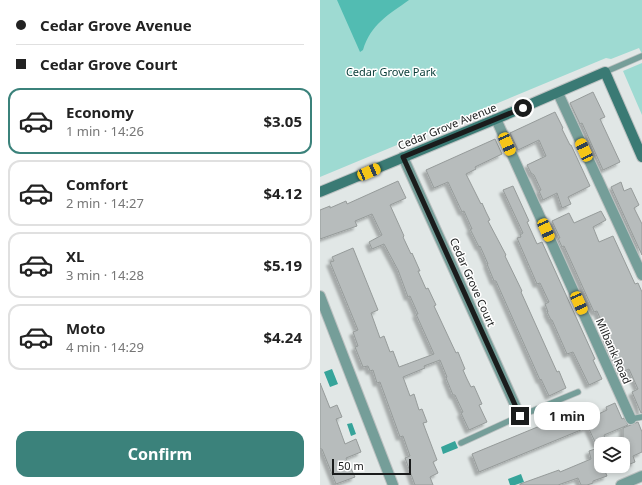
<!DOCTYPE html>
<html lang="en">
<head>
<meta charset="utf-8">
<style>
  body { margin:0; font-family:"Noto Sans",sans-serif; background:#f6f6f6; color:#222; height:100vh; display:flex; flex-direction:column; font-size:15px; white-space:nowrap }
  * { box-sizing:border-box; margin:0 }
  p { font-size:13px; color:#767676 }
  .icon { flex:none; width:22px; height:22px; fill:none; stroke:currentColor; stroke-width:2; stroke-linecap:round; stroke-linejoin:round }
  .map { position:relative; flex:1; overflow:hidden }
  .details { display:flex; flex-direction:column; background:#fff; width:320px }
  .details>* { flex:none }
  .hud { display:grid; align-content:center; height:88px; padding:0 16px; background:#fff }
  .fabs { position:absolute; left:274px; top:437px; display:grid; gap:8px }
  .fabs a { display:grid; place-items:center; width:36px; height:36px; border-radius:8px; background:#fff; box-shadow:0 2px 6px #0003; font-size:20px }
  .scale { position:absolute; left:12px; bottom:10px; width:79px; box-sizing:border-box; padding-left:4px; border:2px solid #1a1c1c; border-top:0; font-size:11px; line-height:14px; white-space:nowrap; color:#1a1c1c; -webkit-text-stroke:3px #fff; paint-order:stroke }
  .end { position:absolute; width:18px; height:18px; margin:-9px; border:5px solid #1a1c1c; background:#fff; box-shadow:0 0 0 2px #fff }
  .from { border-radius:50% }
  .bubble { position:absolute; height:28px; border-radius:12px; background:#fff; box-shadow:0 2px 6px #0003; font-size:13px; font-weight:700; line-height:28px; text-align:center }
  .car { position:absolute; width:12px; height:24px; margin:-12px -6px; border-radius:5px; box-shadow:0 0 3px 1px #0007; background:linear-gradient(#f5c518 24%,#345 0 40%,#f5c518 0 76%,#345 0 86%,#f5c518 0) }
  .hud b { display:flex; align-items:center; gap:14px; height:38px; font-size:15px }
  .hud b+b { border-top:1px solid #e0e0e0 }
  .hud i { width:10px; height:10px; background:#222 }
  ul { padding:0; list-style:none }
  li { display:flex; align-items:center; gap:12px; height:66px; margin:0 8px 6px; padding:0 8px; border:2px solid #e0e0e0; border-radius:12px }
  li div { flex:1 }
  li b { display:block; font-size:15px }
  li em { font-style:normal; font-weight:700 }
  li.current { border-color:#3b827b }
  li>.icon { width:36px; height:36px; stroke-width:1.5 }
  .primary-button { display:flex; gap:8px; margin-top:auto; padding:8px 16px }
  .primary-button a { flex:1; height:46px; border-radius:12px; background:#3b827b; color:#fff; font-size:16px; font-weight:700; line-height:46px; text-align:center }
  main { display:flex; flex:1; min-height:0 }
  .map>svg:first-child { display:block }
  .green { fill:#9edad2 }
  .forest { fill:#52bcb2 }
  .water { fill:#36a49a }
  .building { fill:#b7bcbc; stroke:#969b9a; filter:url(#shadow) }
  .lines { fill:none; stroke-linecap:round; stroke-linejoin:round }
  .lane-casing { stroke:#bdc2c2; stroke-width:7 }
  .street-casing { stroke:#bdc2c2; stroke-width:12 }
  .secondary-casing { stroke:#bdc2c2; stroke-width:12 }
  .lane { stroke:#759e99; stroke-width:5.5 }
  .street { stroke:#759e99; stroke-width:10 }
  .secondary { stroke:#3a7a74; stroke-width:10 }
  .route { stroke:#1a1c1c; stroke-width:5 }
  .labels { text-anchor:middle; dominant-baseline:central; stroke-width:3; stroke-linejoin:round; paint-order:stroke }
  .park-label { font-size:11px; fill:#063a36; stroke:#fff }
  .street-label { font-size:11px; fill:#1a1c1c; stroke:#fff }
</style>
</head>
<body>
<main>
<section class="details">
<div class="hud">
<b><i class="from"></i>Cedar Grove Avenue</b>
<b><i></i>Cedar Grove Court</b>
</div>
<ul>
<li class="current"><svg class="icon" aria-label="car" viewBox="0 0 24 24"><path d="M5 17H2v-5l4-1 3-4h7l3 4 3 1v5h-3M9 17h6M6 11h13"/><circle cx="7" cy="17" r="2"/><circle cx="17" cy="17" r="2"/></svg><div><b>Economy</b><p>1 min · 14:26</p></div><em>$3.05</em></li>
<li><svg class="icon" aria-label="car" viewBox="0 0 24 24"><path d="M5 17H2v-5l4-1 3-4h7l3 4 3 1v5h-3M9 17h6M6 11h13"/><circle cx="7" cy="17" r="2"/><circle cx="17" cy="17" r="2"/></svg><div><b>Comfort</b><p>2 min · 14:27</p></div><em>$4.12</em></li>
<li><svg class="icon" aria-label="car" viewBox="0 0 24 24"><path d="M5 17H2v-5l4-1 3-4h7l3 4 3 1v5h-3M9 17h6M6 11h13"/><circle cx="7" cy="17" r="2"/><circle cx="17" cy="17" r="2"/></svg><div><b>XL</b><p>3 min · 14:28</p></div><em>$5.19</em></li>
<li><svg class="icon" aria-label="car" viewBox="0 0 24 24"><path d="M5 17H2v-5l4-1 3-4h7l3 4 3 1v5h-3M9 17h6M6 11h13"/><circle cx="7" cy="17" r="2"/><circle cx="17" cy="17" r="2"/></svg><div><b>Moto</b><p>4 min · 14:29</p></div><em>$4.24</em></li>
</ul>
<div class="primary-button"><a>Confirm</a></div>
</section>
<div class="map">
<svg width="322" height="485" viewBox="0 0 322 485">
  <defs>
    <filter id="shadow"><feDropShadow dx="-3.5" dy="3.5" stdDeviation="1" flood-color="#0004"/></filter>
  </defs>
  <rect width="100%" height="100%" fill="#e1e7e6"/>
  <path class="green" d="M0,0H322V54L319,48L291,59L286,58L0,177Z
    M322,63V115L303,71Z"/>
  <path class="forest" d="M17,0H89C68,15 51,24 43,50L40,52Z"/>
  <path class="water" d="M12,369L18,384L10,387L4,372Z
    M32,423L36,434L31,436L27,424Z
    M135,441L138,448L123,454L121,447Z
    M201,474L204,482L195,485H190L188,479Z"/>
  <path class="building" d="M273,92L285,117L280,119L300,162L283,170L262,123L260,124L250,103Z
    M235,112L243,128L242,129L250,145H251L270,186L248,197L251,204L242,208L237,193L223,200L219,191L221,190L214,175L211,173L207,165L226,156L219,140L198,150L190,133Z
    M175,139L182,154L155,167L156,169L146,174L161,204L162,203L166,212L170,220L168,221L186,255L185,256L202,291L201,292L237,372L239,371L246,388L229,396L221,379L220,380L176,281H174L167,264H168L160,246L159,247L150,229H152L144,211L142,212L128,182L114,188L106,170Z
    M78,181L86,198L70,205L84,236L83,237L91,254L92,253L100,271H98L106,289L108,288L116,305L114,306L128,336L136,353L138,352L145,369L143,370L147,379L151,387L154,386L162,404L159,405L167,422L149,430L141,413L143,412L135,395H133L126,378L127,377L120,360L104,366L105,368L83,377L90,396L94,394L99,410L102,409L107,422L103,423L117,460L113,462L118,473L110,477L113,485H95L85,458L90,456L83,436L80,437L60,382L57,383L53,370L50,371L48,366L43,367L35,347L38,346L33,332L38,330L10,262L14,261L12,257L33,248L58,310L51,313L60,338L64,336L70,352L73,351L79,367L114,354L96,314H98L90,296L88,297L78,270L64,244L52,249L49,242L62,235L52,214L35,221L37,226L0,239V210L10,206V208L26,201L27,204Z
    M301,182L304,191L311,188L319,205L314,208L322,224V255L291,187Z
    M193,186L209,221L207,222L217,244L222,242L275,359L273,360L282,379L269,385L253,352L247,354L232,320H231L227,312H228L225,304L229,302L220,283L217,284L197,238L201,237L200,235L203,233L183,190Z
    M281,211L286,220L273,227L279,242L293,236L315,284L318,283L322,292V413H321L312,392L318,389L309,369L302,372L286,338L288,337L277,311L274,312L250,259L244,246L242,247L238,238H240L232,221L249,213L254,223Z
    M0,383L10,408L17,405L22,417L16,419L25,444L36,439L41,452L26,458L35,477L16,484L2,449H0Z
    M295,403L302,419L304,418L308,425L284,435L288,444H276L268,427L159,472L152,454L266,407L270,418L287,410L286,407Z
    M318,422L322,432V452L313,456L315,462L303,467V428Z
    M281,447V466H283L287,476L273,481V483L267,485H261L258,478L238,485H200V484L239,470L240,472L271,459L269,451Z"/>
  <g class="lines">
    <g class="lane-casing">
      <path id="lane" d="M285,72L322,56
        M311,419L322,417
        M141,443L200,416L258,392"/>
    </g>
    <g class="street-casing">
      <path id="street" d="M238,93L322,275
        M176,119L311,419
        M83,157L200,416
        M0,296L73,485
        M301,485L322,476"/>
    </g>
    <g class="secondary-casing">
      <path id="secondary" d="M0,192L176,119L285,72L322,157"/>
    </g>
    <use href="#lane" class="lane"/>
    <use href="#street" class="street"/>
    <use href="#secondary" class="secondary"/>
  </g>
  <g class="lines">
    <path class="route" d="M200,416L83,157L203,108"/>
  </g>
  <g class="labels">
    <g class="park-label">
      <text x="71" y="71">Cedar Grove Park</text>
    </g>
    <g class="street-label">
      <text transform="translate(127 126) rotate(-22)">Cedar Grove Avenue</text>
      <text transform="translate(153 282) rotate(66)">Cedar Grove Court</text>
      <text transform="translate(294 351) rotate(66)">Milbank Road</text>
    </g>
  </g>
</svg>
<div class="fabs">
<a><svg class="icon" aria-label="layers" viewBox="0 0 24 24"><path d="M12 4l9 5-9 5-9-5zM3 14l9 5 9-5"/></svg></a>
</div>
<div class="scale">50 m</div>
<i class="end from" style="left:203px;top:108px"></i>
<i class="end" style="left:200px;top:416px"></i>
<div class="bubble" style="left:214px;top:402px;width:66px">1 min</div>
<i class="car" style="left:187px;top:144px;rotate:156deg"></i>
<i class="car" style="left:264px;top:150px;rotate:335deg"></i>
<i class="car" style="left:49px;top:172px;rotate:67deg"></i>
<i class="car" style="left:226px;top:230px;rotate:156deg"></i>
<i class="car" style="left:259px;top:303px;rotate:156deg"></i>
</div>
</main>
</body>
</html>
